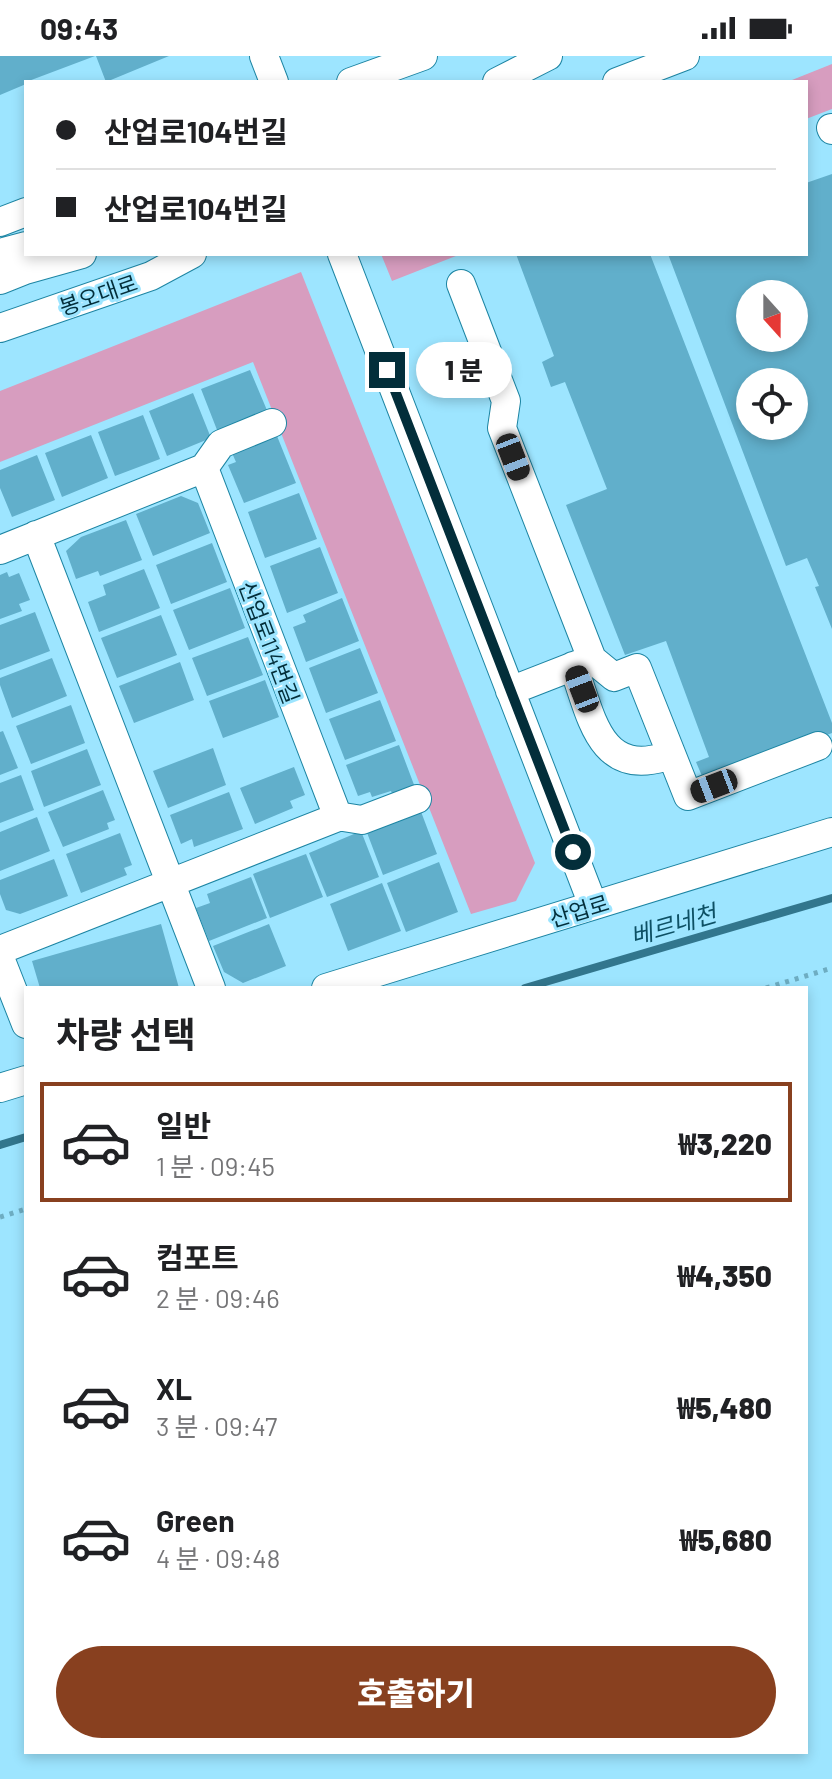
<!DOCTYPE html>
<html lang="ko">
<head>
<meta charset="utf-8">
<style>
  body { margin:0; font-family:Barlow,"Noto Sans KR",sans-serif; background:#f2f2f2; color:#202124; height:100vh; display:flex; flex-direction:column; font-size:30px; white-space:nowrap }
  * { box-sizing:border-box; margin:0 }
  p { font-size:26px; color:#757577 }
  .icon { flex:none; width:44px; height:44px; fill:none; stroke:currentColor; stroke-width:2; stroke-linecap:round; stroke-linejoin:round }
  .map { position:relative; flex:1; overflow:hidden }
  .details { position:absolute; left:24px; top:930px; width:784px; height:768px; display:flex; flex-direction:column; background:#fff; border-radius:0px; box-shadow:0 4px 12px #0003 }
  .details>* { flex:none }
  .hud { position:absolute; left:24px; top:24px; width:784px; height:176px; border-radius:0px; box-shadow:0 4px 12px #0003; display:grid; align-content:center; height:176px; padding:0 32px; background:#fff }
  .needle { width:52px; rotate:159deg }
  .controls { position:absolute; left:736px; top:224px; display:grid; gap:16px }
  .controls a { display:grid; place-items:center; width:72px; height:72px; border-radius:50%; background:#fff; box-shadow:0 4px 12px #0003; font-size:40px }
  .end { position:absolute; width:36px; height:36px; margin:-18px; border:10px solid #032e3a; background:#fff; box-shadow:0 0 0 4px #fff }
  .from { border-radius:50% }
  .bubble { position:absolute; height:56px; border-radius:28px; background:#fff; box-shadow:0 4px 12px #0003; font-size:26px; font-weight:800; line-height:56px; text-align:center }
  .car { position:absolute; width:24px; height:48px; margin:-24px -12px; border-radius:10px; box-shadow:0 0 6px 2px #0007; background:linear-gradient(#222 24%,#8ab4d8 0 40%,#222 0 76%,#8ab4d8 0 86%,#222 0) }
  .hud b { display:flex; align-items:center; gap:28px; height:76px; font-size:30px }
  .hud b+b { border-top:2px solid #e0e0e0 }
  .hud i { width:20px; height:20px; background:#202124 }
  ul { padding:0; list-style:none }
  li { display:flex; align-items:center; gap:24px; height:120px; margin:0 16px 12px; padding:0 16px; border:4px solid transparent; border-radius:0px }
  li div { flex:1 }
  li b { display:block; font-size:30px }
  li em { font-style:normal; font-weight:800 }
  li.current { border-color:#88401f }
  li>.icon { width:72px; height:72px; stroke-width:1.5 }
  h2 { padding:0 32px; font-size:36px; line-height:96px }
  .cta { display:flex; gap:16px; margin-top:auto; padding:16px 32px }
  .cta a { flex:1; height:92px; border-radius:48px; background:#88401f; color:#fff; font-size:32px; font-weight:800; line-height:92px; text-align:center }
  .status { display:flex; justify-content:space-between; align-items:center; height:56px; padding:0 40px; background:#fff; direction:ltr }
  .status svg { height:22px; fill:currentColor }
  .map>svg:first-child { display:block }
  .green { fill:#d79dbf }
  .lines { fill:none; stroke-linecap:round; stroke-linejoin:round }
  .stream { stroke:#32768d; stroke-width:8 }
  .building { fill:#61afcb; fill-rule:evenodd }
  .minor-casing { stroke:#1d85a3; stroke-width:30 }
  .path { stroke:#6eadc2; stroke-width:5; stroke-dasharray:4 6; stroke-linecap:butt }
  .minor { stroke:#fff; stroke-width:28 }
  .route { stroke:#032e3a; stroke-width:10 }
  .labels { text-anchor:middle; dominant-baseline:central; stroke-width:6; stroke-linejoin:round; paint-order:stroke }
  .street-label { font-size:22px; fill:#032e3a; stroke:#9de5ff }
  .water-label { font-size:24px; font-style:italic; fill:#0d5064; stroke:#9de5ff }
</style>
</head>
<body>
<div class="status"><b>09:43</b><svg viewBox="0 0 49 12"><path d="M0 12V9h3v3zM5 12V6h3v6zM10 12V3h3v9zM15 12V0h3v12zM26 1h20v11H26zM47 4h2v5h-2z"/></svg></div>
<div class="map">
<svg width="832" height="1723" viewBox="0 0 832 1723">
  <rect width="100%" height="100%" fill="#9de5ff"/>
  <path class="green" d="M832,8V53L806,63V26H787Z
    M381,198H461L392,225Z
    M301,216L535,807L516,845L471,858L253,306L0,406V335Z"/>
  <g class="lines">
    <path class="stream" d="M525,932L832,842
      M0,1089L26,1081"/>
  </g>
  <path class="building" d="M0,0H95L26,26V28L0,39Z
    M96,0H169L106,26Z
    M832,118V573L815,531L819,530L807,502L786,510L668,198H806V127ZM750,238H794V282H750ZM750,326H794V370H750Z
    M516,198H650L832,667V677L705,727L696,706L709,701L666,585L625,599L566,449L607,433L565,326L551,331L542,306L554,300Z
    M250,314L269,359L219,379L201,333Z
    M193,337L211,382L167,400L149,355Z
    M143,359L160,403L115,420L98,376Z
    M91,379L108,422L62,441L45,397Z
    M277,380L296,427L244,447L228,409L236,406L232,397Z
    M37,399L55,444L12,461L0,432V414Z
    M299,437L317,483L265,502L248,456Z
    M181,440L198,447L210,477L153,500L136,458Z
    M126,464L142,504L100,520L98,515L76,523L66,495L81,481Z
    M212,487L227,526L171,548L156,509Z
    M320,491L338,537L287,557L270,510Z
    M144,513L160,552L99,576L88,546L106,539L103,529Z
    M7,516L9,521L19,517L30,544L19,548L22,555L0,563V519Z
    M230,532L245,572L189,594L173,554Z
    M342,542L359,585L306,606L293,571L306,566L303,559Z
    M35,556L50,595L0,614V569Z
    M161,559L177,599L117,622L101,582Z
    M248,581L263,619L207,640L192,602Z
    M360,592L378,637L326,657L309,612Z
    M52,602L67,640L12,662L0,629V622Z
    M180,606L194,644L134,667L119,630Z
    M265,624L279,661L223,682L209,645Z
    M380,644L396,685L345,704L329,663Z
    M71,649L85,687L31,708L16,670Z
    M3,675L18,712L0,719V676Z
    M399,689L416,734L394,742L391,735L372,741L370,736L358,740L346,709Z
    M213,692L226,729L168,752L153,715Z
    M87,693L101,729L44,751L31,715Z
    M294,711L305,739L290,745L293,752L255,768L240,732Z
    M21,719L34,754L0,767V727Z
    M103,734L115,764L107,767L109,773L63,791L48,756Z
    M229,736L243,773L194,791L192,783L181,788L170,759Z
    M420,753L437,798L383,819L366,774Z
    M37,761L50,795L0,815V776Z
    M361,775L379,821L327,841L309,797Z
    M120,777L132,809L124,812L127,819L81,837L66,798Z
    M306,798L323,841L270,862L253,818Z
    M54,803L68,840L20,858L6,854L0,838V824Z
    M439,806L458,856L406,876L387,827Z
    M251,821L267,862L209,885L196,852L210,847L207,838Z
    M382,827L401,875L348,895L330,848Z
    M161,868L179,932H40L32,905Z
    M269,868L286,910L243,927L224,916L213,890Z"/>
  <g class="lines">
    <g class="minor-casing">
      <path id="minor" d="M264,0L274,26
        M351,26L423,0
        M497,26L548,0
        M617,26L685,0
        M831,72L832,74
        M0,166L26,156
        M0,197L26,190
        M342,198L593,849
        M0,224L25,214L82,198
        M461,228L506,345L502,372L592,603L510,635
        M0,272L151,220L192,198
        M204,412L221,388L272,367
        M36,479L211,932
        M0,494L204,412
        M592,603L614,621L637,612L688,740L818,690
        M573,610C591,657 598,721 664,701
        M337,760L362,764L417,743
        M0,894L338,761L204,412
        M0,902L26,968
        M326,932L832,776
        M0,1032L26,1024"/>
    </g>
    <path class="path" d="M766,932L832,912
      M0,1161L26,1153"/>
    <use href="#minor" class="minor"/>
  </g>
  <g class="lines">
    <path class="route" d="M387,314L573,796"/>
  </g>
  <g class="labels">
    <g class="street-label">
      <text transform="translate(98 238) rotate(-19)">봉오대로</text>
      <text transform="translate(270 586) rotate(69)">산업로114번길</text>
      <text transform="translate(579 854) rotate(-17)">산업로</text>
    </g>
    <g class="water-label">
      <text transform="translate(673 868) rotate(-16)">베르네천</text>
    </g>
  </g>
</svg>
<div class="controls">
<a><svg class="needle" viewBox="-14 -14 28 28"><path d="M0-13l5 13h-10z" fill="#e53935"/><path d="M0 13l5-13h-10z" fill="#757577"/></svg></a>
<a><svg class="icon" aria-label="locate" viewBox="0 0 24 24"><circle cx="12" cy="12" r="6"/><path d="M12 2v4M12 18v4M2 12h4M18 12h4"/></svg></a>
</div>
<i class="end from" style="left:573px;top:796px"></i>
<i class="end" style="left:387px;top:314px"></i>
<div class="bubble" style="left:416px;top:286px;width:96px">1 분</div>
<i class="car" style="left:513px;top:401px;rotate:159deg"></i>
<i class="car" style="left:582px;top:633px;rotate:339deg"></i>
<i class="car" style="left:714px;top:730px;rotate:249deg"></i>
<div class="hud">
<b><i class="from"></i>산업로104번길</b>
<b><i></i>산업로104번길</b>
</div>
<section class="details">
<h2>차량 선택</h2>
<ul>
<li class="current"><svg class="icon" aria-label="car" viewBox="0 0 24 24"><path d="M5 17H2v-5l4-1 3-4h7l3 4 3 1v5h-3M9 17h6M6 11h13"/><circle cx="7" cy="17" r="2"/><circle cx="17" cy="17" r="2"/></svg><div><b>일반</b><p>1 분 · 09:45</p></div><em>₩3,220</em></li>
<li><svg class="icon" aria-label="car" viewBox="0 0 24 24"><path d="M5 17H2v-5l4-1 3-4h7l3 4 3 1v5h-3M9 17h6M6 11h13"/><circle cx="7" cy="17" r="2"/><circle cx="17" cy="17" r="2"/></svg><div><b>컴포트</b><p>2 분 · 09:46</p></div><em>₩4,350</em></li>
<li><svg class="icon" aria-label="car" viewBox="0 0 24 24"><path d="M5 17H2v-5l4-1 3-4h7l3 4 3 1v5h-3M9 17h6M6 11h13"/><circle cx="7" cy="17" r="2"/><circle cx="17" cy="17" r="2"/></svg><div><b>XL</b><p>3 분 · 09:47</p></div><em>₩5,480</em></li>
<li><svg class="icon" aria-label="car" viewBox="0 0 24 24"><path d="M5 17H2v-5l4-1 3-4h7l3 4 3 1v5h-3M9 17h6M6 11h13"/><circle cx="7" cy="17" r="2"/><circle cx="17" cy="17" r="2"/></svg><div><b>Green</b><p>4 분 · 09:48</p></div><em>₩5,680</em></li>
</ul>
<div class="cta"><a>호출하기</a></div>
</section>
</div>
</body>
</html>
